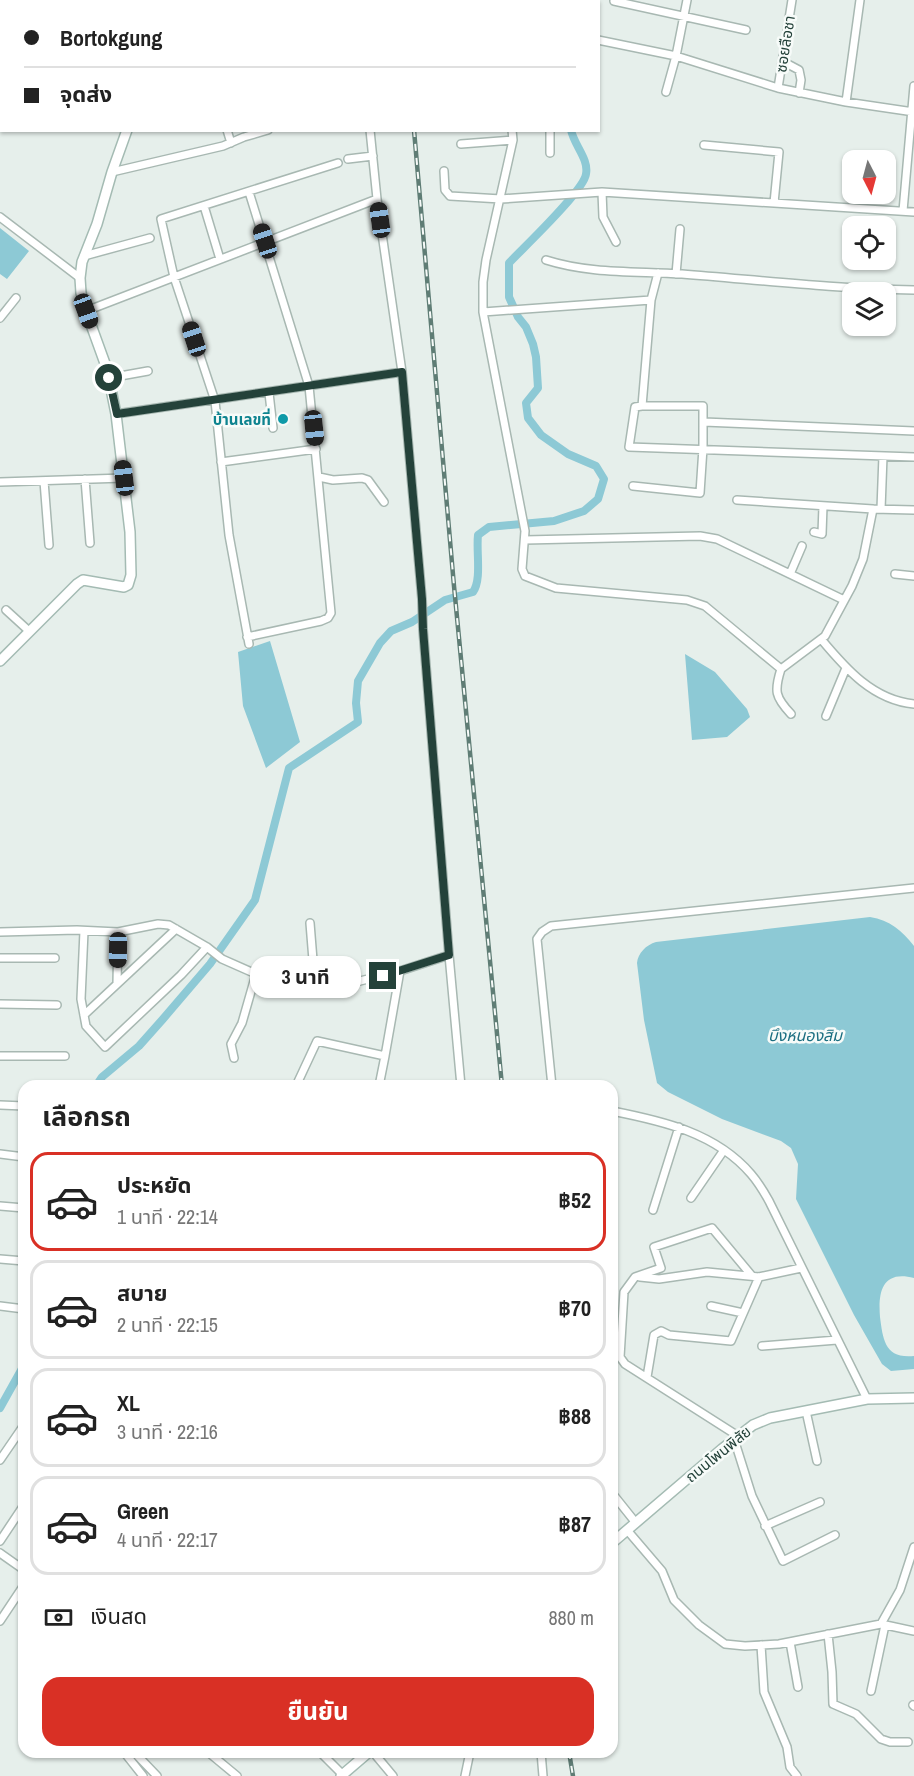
<!DOCTYPE html>
<html lang="th">
<head>
<meta charset="utf-8">
<style>
  body { margin:0; font-family:"Archivo Narrow","Noto Sans Thai",sans-serif; background:#f2f2f2; color:#222; height:100vh; display:flex; flex-direction:column; font-size:22px; white-space:nowrap }
  * { box-sizing:border-box; margin:0 }
  p { font-size:20px; color:#767676 }
  .icon { flex:none; width:33px; height:33px; fill:none; stroke:currentColor; stroke-width:2; stroke-linecap:round; stroke-linejoin:round }
  .map { position:relative; flex:1; overflow:hidden }
  .drawer { position:absolute; left:18px; top:1080px; width:600px; height:678px; display:flex; flex-direction:column; background:#fff; border-radius:18px; box-shadow:0 2px 4px #0004 }
  .drawer>* { flex:none }
  .guide { position:absolute; left:0px; top:0px; width:600px; height:132px; box-shadow:0 2px 4px #0004; display:grid; align-content:center; height:132px; padding:0 24px; background:#fff }
  .needle { width:39px; rotate:174deg }
  .controls { position:absolute; left:842px; top:150px; display:grid; gap:12px }
  .controls a { display:grid; place-items:center; width:54px; height:54px; border-radius:12px; background:#fff; box-shadow:0 2px 4px #0004; font-size:30px }
  .end { position:absolute; width:27px; height:27px; margin:-14px; border:8px solid #24423a; background:#fff; box-shadow:0 0 0 3px #fff }
  .from { border-radius:50% }
  .bubble { position:absolute; height:42px; border-radius:18px; background:#fff; box-shadow:0 2px 4px #0004; font-size:20px; font-weight:700; line-height:42px; text-align:center }
  .car { position:absolute; width:18px; height:36px; margin:-18px -9px; border-radius:8px; box-shadow:0 0 4px 2px #0007; background:linear-gradient(#222 24%,#8ab4d8 0 40%,#222 0 76%,#8ab4d8 0 86%,#222 0) }
  .guide b { display:flex; align-items:center; gap:21px; height:57px; font-size:22px }
  .guide b+b { border-top:2px solid #e0e0e0 }
  .guide i { width:15px; height:15px; background:#222 }
  ul { padding:0; list-style:none }
  li { display:flex; align-items:center; gap:18px; height:99px; margin:0 12px 9px; padding:0 12px; border:3px solid #e0e0e0; border-radius:18px }
  li div { flex:1 }
  li b { display:block; font-size:22px }
  li em { font-style:normal; font-weight:700 }
  li.active { border-color:#d93025 }
  li>.icon { width:54px; height:54px; stroke-width:1.5 }
  h2 { padding:0 24px; font-size:27px; line-height:72px }
  .pay { display:flex; align-items:center; gap:15px; height:66px; padding:0 24px; font-size:22px }
  .pay p { margin-inline-start:auto }
  .primary-button { display:flex; gap:12px; margin-top:auto; padding:12px 24px }
  .primary-button a { flex:1; height:69px; border-radius:18px; background:#d93025; color:#fff; font-size:24px; font-weight:700; line-height:69px; text-align:center }
  .map>svg:first-child { display:block }
  .water { fill:#8dc9d5 }
  .lines { fill:none; stroke-linecap:round; stroke-linejoin:round }
  .stream { stroke:#8dc9d5; stroke-width:2 }
  .canal { stroke:#8dc9d5; stroke-width:8 }
  .street-casing { stroke:#a8b8b2; stroke-width:10 }
  .secondary-casing { stroke:#a4bbb3; stroke-width:12 }
  .street { stroke:#fff; stroke-width:7 }
  .secondary { stroke:#fff; stroke-width:9 }
  .rail-casing { stroke:#5f7d75; stroke-width:4.5 }
  .rail { stroke:#f7fbf9; stroke-width:2; stroke-dasharray:7; stroke-linecap:butt }
  .route { stroke:#24423a; stroke-width:8 }
  .culture-dot { fill:#0f9aa8; stroke:#f7fbf9; stroke-width:2 }
  .labels { text-anchor:middle; dominant-baseline:central; stroke-width:5; stroke-linejoin:round; paint-order:stroke }
  .street-label { font-size:15px; fill:#24423a; stroke:#f7fbf9 }
  .culture-label { font-size:15px; font-weight:bold; fill:#0d838f; stroke:#f7fbf9; text-anchor:end }
  .water-label { font-size:16px; font-style:italic; fill:#1b6e81; stroke:#f7fbf9 }
</style>
</head>
<body>
<div class="map">
<svg width="914" height="1776" viewBox="0 0 914 1776">
  <rect width="100%" height="100%" fill="#e6efeb"/>
  <path class="water" d="M0,228L29,251L7,279L0,274Z
    M270,641L300,742L266,768L243,706L238,652Z
    M685,654L715,672L747,709L750,717L727,737L692,740Z
    M870,917C890,920 902,931 914,946V1278C882,1270 878,1292 880,1317C883,1340 885,1359 914,1356V1369L891,1371L882,1364L854,1315L796,1199L798,1164L791,1148L781,1141L722,1119L668,1092L657,1083L644,1020L637,963C638,953 646,945 656,942Z"/>
  <g class="lines">
    <path class="stream" d="M597,0L598,2"/>
    <path class="canal" d="M96,1086L102,1077L139,1046L163,1019L210,964L255,900L289,768L358,722L356,703L358,681L380,643L391,631L412,622L445,600L473,592C482,579 476,552 478,535L489,527L554,521L584,511L598,499L604,479L596,466L568,454L541,435L528,418L526,403L538,388L536,357L533,344L526,327L518,317L509,297V263C524,247 584,191 586,174C589,159 574,145 571,130
      M0,1408L24,1365"/>
    <g class="street-casing">
      <path id="street" d="M361,0V2
        M512,0V2
        M614,1L746,30
        M598,40L676,56L778,88L846,102L914,112
        M782,61L799,70L801,80L799,93
        M778,88L792,0
        M666,92L676,56L687,0
        M846,102L860,0
        M227,130L231,143
        M370,130L377,199L402,372L422,599L423,629L449,955
        M512,130L513,140L486,260L483,282V312L525,531L522,569L525,576L556,588L687,600L705,606L781,669
        M461,144L513,140
        M704,145L779,152L774,203
        M550,153V130
        M348,159L373,156
        M444,171L445,190L450,196L501,199L602,192L914,212
        M112,172L223,146L244,137L268,130
        M602,192L603,217L616,242
        M204,206L220,259
        M903,211L914,86
        M0,217L80,278
        M84,256L150,238
        M546,260C590,274 636,271 682,274C759,280 837,289 914,290
        M658,273L651,300L642,406L635,407L629,447L914,457
        M676,274L680,229
        M86,311L377,199
        M483,312L651,300
        M0,318L16,298
        M109,378L148,371
        M269,393L273,428
        M116,414L402,372
        M704,422L914,431
        M221,462L316,449
        M319,477L333,480L362,478L368,480L384,502
        M85,479L90,543
        M44,481L49,545
        M0,482L124,478
        M633,486L700,493L703,448V406H642
        M737,500L873,509
        M881,509L883,456
        M814,532L822,534L823,506
        M525,540L700,536L717,539L844,600
        M790,574L802,546
        M895,574L914,576
        M6,610L29,631
        M247,637L321,621L328,618L331,613L309,386L249,192
        M821,639C846,669 873,700 914,704
        M249,644L229,535L215,401L174,277L161,219L338,163
        M781,669L825,636L852,586L863,559L873,509L914,510
        M781,669C774,691 775,697 791,714
        M826,716L846,668
        M310,923L315,985L348,984L400,971
        M84,931L81,999L86,1026L105,1047L181,975L207,947
        M0,932L77,930L118,932L158,924L169,925L207,947L222,959L256,974
        M0,958H55
        M117,984L118,932
        M0,1004L57,1005
        M84,1015L176,929
        M0,1056H65
        M385,1056L400,971L449,955L461,1086
        M234,1058L231,1044L242,1023L256,974L293,983L315,985
        M296,1086L317,1041L385,1056L379,1086
        M552,1086L537,939L542,932L551,926L914,888
        M0,1105L24,1106
        M612,1111C663,1121 716,1133 751,1174C758,1182 764,1192 769,1201L867,1399
        M0,1154L24,1157
        M691,1198L724,1150
        M0,1206L24,1208
        M653,1210L679,1127
        M0,1259L24,1261
        M640,1277L659,1279L707,1272L759,1277L801,1268
        M0,1306L24,1309
        M711,1306L743,1313
        M762,1346L837,1340
        M647,1377L654,1335L661,1331L669,1335L731,1341L759,1277
        M806,1411L817,1461
        M738,1436L625,1364L620,1357L624,1292L635,1277L661,1268L654,1247L712,1228L752,1276
        M734,1439L752,1496L783,1561L835,1535
        M0,1460L24,1425
        M612,1493L636,1523
        M765,1526L820,1502
        M627,1530L662,1571L674,1600L699,1625L725,1644L745,1646L779,1644L881,1624L900,1590L914,1547
        M0,1541L24,1505
        M0,1553L24,1570
        M0,1621L24,1585
        M881,1624L914,1631
        M828,1634L832,1672L833,1704L856,1714L881,1739L890,1742H908
        M790,1642L798,1687
        M761,1645L764,1692L787,1747L790,1767L797,1776
        M871,1691L885,1625
        M913,1705L914,1706
        M124,1752L143,1776
        M134,1752L157,1776
        M208,1752L237,1776
        M320,1752L343,1775
        M373,1752L393,1776
        M541,1752L543,1776
        M465,1776L470,1752"/>
    </g>
    <g class="secondary-casing">
      <path id="secondary" d="M181,2V0
        M0,661L77,584L83,580L124,587L128,585L131,575L130,532L116,414L107,369L86,311L81,293L80,278L82,262L97,224L112,172L127,130
        M612,1543L722,1449L753,1425L770,1418L867,1399L914,1398
        M341,1776L369,1752"/>
    </g>
    <use href="#street" class="street"/>
    <use href="#secondary" class="secondary"/>
    <g class="rail-casing">
      <path id="rail" d="M401,0L402,2
        M414,130L454,586L502,1086
        M569,1752L573,1776"/>
    </g>
    <use href="#rail" class="rail"/>
  </g>
  <g class="lines">
    <path class="route" d="M109,378L117,414L402,372L422,599L423,629L449,955L383,976"/>
  </g>
  <circle class="culture-dot" cx="283" cy="419" r="6"/>
  <g class="labels">
    <g class="street-label">
      <text transform="translate(785 44) rotate(-81)">ซอยลือชา</text>
      <text transform="translate(718 1454) rotate(-39)">ถนนโพนพิสัย</text>
    </g>
    <g class="culture-label">
      <text x="271" y="419">บ้านเลขที่</text>
    </g>
    <g class="water-label">
      <text x="805" y="1035">บึงหนองสิม</text>
    </g>
  </g>
</svg>
<div class="controls">
<a><svg class="needle" viewBox="-14 -14 28 28"><path d="M0-13l5 13h-10z" fill="#e53935"/><path d="M0 13l5-13h-10z" fill="#767676"/></svg></a>
<a><svg class="icon" aria-label="locate" viewBox="0 0 24 24"><circle cx="12" cy="12" r="6"/><path d="M12 2v4M12 18v4M2 12h4M18 12h4"/></svg></a>
<a><svg class="icon" aria-label="layers" viewBox="0 0 24 24"><path d="M12 4l9 5-9 5-9-5zM3 14l9 5 9-5"/></svg></a>
</div>
<i class="end from" style="left:109px;top:378px"></i>
<i class="end" style="left:383px;top:976px"></i>
<div class="bubble" style="left:250px;top:956px;width:111px">3 นาที</div>
<i class="car" style="left:380px;top:220px;rotate:352deg"></i>
<i class="car" style="left:265px;top:241px;rotate:342deg"></i>
<i class="car" style="left:86px;top:311px;rotate:160deg"></i>
<i class="car" style="left:194px;top:339px;rotate:342deg"></i>
<i class="car" style="left:314px;top:428px;rotate:174deg"></i>
<i class="car" style="left:124px;top:478px;rotate:353deg"></i>
<i class="car" style="left:118px;top:950px;rotate:181deg"></i>
<div class="guide">
<b><i class="from"></i>Bortokgung</b>
<b><i></i>จุดส่ง</b>
</div>
<section class="drawer">
<h2>เลือกรถ</h2>
<ul>
<li class="active"><svg class="icon" aria-label="car" viewBox="0 0 24 24"><path d="M5 17H2v-5l4-1 3-4h7l3 4 3 1v5h-3M9 17h6M6 11h13"/><circle cx="7" cy="17" r="2"/><circle cx="17" cy="17" r="2"/></svg><div><b>ประหยัด</b><p>1 นาที · 22:14</p></div><em>฿52</em></li>
<li><svg class="icon" aria-label="car" viewBox="0 0 24 24"><path d="M5 17H2v-5l4-1 3-4h7l3 4 3 1v5h-3M9 17h6M6 11h13"/><circle cx="7" cy="17" r="2"/><circle cx="17" cy="17" r="2"/></svg><div><b>สบาย</b><p>2 นาที · 22:15</p></div><em>฿70</em></li>
<li><svg class="icon" aria-label="car" viewBox="0 0 24 24"><path d="M5 17H2v-5l4-1 3-4h7l3 4 3 1v5h-3M9 17h6M6 11h13"/><circle cx="7" cy="17" r="2"/><circle cx="17" cy="17" r="2"/></svg><div><b>XL</b><p>3 นาที · 22:16</p></div><em>฿88</em></li>
<li><svg class="icon" aria-label="car" viewBox="0 0 24 24"><path d="M5 17H2v-5l4-1 3-4h7l3 4 3 1v5h-3M9 17h6M6 11h13"/><circle cx="7" cy="17" r="2"/><circle cx="17" cy="17" r="2"/></svg><div><b>Green</b><p>4 นาที · 22:17</p></div><em>฿87</em></li>
</ul>
<div class="pay"><svg class="icon" aria-label="cash" viewBox="0 0 24 24"><path d="M3 7h18v10H3z"/><circle cx="12" cy="12" r="2"/></svg>เงินสด<p>880 m</p></div>
<div class="primary-button"><a>ยืนยัน</a></div>
</section>
</div>
</body>
</html>
